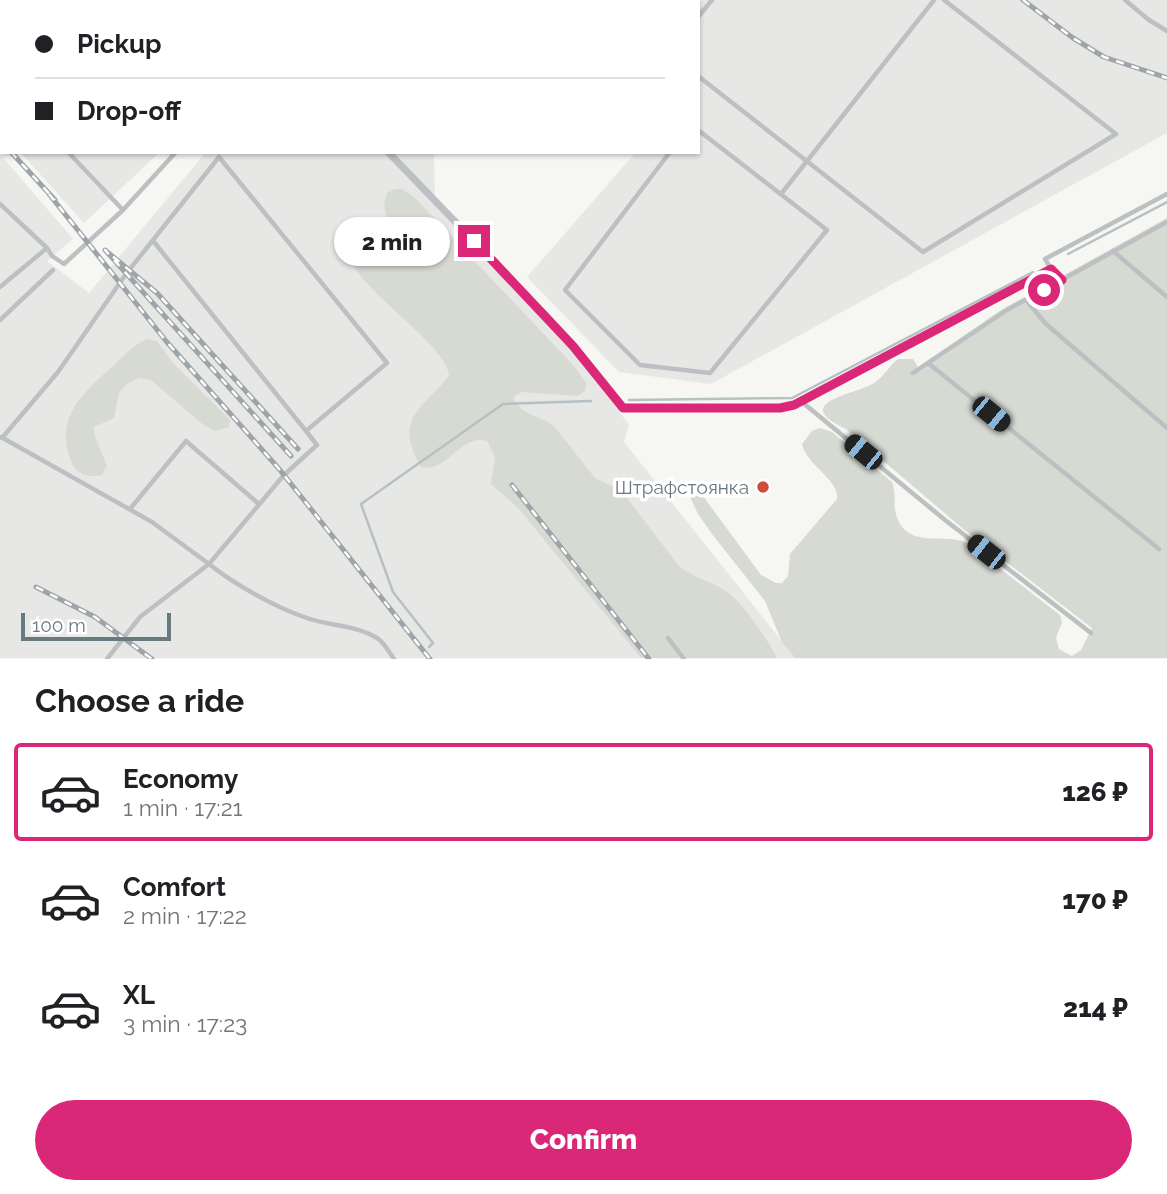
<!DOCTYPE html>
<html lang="en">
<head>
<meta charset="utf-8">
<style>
  body { margin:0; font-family:Raleway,sans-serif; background:#f2f2f2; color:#202124; height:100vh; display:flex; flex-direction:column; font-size:26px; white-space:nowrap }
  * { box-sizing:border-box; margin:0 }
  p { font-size:23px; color:#757577 }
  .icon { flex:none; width:38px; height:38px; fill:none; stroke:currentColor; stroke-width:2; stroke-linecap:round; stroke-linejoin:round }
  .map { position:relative; height:659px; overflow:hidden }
  .side { display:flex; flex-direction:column; background:#fff; flex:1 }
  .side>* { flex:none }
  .banner { position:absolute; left:0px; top:0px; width:700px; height:154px; box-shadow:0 2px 5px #0004; display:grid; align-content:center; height:154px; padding:0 35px; background:#fff }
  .scale { position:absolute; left:21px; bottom:18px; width:150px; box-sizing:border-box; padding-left:7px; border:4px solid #697980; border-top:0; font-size:19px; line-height:24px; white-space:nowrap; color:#697980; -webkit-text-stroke:5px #fff; paint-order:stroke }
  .end { position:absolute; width:32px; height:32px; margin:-16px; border:9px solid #db2777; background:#fff; box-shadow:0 0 0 4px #fff }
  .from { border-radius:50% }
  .bubble { position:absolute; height:49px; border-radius:24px; background:#fff; box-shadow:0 2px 5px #0004; font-size:23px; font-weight:800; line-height:49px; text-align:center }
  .car { position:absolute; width:21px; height:42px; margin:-21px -10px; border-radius:9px; box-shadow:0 0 5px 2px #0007; background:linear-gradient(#222 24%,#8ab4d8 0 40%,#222 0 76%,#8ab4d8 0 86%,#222 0) }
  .banner b { display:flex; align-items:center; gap:24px; height:66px; font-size:26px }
  .banner b+b { border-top:2px solid #e0e0e0 }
  .banner i { width:18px; height:18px; background:#202124 }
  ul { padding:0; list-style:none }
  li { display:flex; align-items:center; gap:21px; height:98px; margin:0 14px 10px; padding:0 21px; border:4px solid transparent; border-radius:7px }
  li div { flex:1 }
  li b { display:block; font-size:26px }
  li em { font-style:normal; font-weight:800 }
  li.on { border-color:#db2777 }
  li>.icon { width:63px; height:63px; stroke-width:1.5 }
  h2 { padding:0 35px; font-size:32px; line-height:84px }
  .action { display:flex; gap:14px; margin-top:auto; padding:14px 35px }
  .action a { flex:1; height:80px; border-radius:42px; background:#db2777; color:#fff; font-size:28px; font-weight:800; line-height:80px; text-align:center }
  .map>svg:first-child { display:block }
  .built { fill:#e7e7e6 }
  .green { fill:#d7dad3 }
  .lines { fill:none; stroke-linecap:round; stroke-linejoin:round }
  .stream { stroke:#b5c1c3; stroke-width:2.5 }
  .service { stroke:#bcc0c2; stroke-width:4.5 }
  .minor { stroke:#bcc0c2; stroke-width:7 }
  .rail-casing { stroke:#9ea5a8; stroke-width:5 }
  .rail { stroke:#fff; stroke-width:2.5; stroke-dasharray:8; stroke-linecap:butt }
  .route { stroke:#db2777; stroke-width:9 }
  .poi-dot { fill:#cd4c3d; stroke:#fff; stroke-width:2.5 }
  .labels { text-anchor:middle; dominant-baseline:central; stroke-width:7; stroke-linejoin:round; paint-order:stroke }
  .poi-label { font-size:19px; fill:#697980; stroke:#fff; text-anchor:end }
</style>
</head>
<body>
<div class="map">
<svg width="1167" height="659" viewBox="0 0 1167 659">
  <rect width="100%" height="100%" fill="#f6f6f3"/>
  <path class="built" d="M565,0H1167V133L711,384L619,372L527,277L636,152H698V2Z
    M20,152H160L84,223Z
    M206,152H385L541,316L590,372L629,425L624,442L795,658H0V154L73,239L47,261L89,293Z
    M392,152H434L435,197Z"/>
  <path class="green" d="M395,189H402L413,196L575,367L586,383L585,391L578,396L521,392L513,398C522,416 539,415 554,426L595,478L621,490L679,566C692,577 708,580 723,589C743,602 766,637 777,658H641L519,509L491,484L495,457L487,441C461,433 446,474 421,467C393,419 421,410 449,376C448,347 370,298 353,264L354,258L360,253H366L383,264L390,263L394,259L384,204L387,193Z
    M1167,218V658H795L782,642L765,601L712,534L698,514L690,497L693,490L700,492L761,575L776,583H782L788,576L790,554L837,499C840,480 807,466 802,444L812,431L820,428L832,432L892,482C897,494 892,508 898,520C912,550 947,531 968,544L1060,615L1062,622L1056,638L1059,649L1072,656L1081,650L1092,628L962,528L846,429C787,402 858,394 874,383C884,377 889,366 898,359H913L918,367L1001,310Z
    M147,339L157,341L173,363L230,420L229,427L215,431L201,423L151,380L139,378L127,384L119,393L114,418L94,427L95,437L107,466L102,475C89,478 76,475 71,461C54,417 83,393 113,366C124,356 133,345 147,339Z"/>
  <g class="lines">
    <path class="stream" d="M1068,254L1167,202
      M629,400L792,398L1033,272
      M429,647L433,643L393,592L361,504L503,404L591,401"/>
    <path class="service" d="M599,0L601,2
      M1125,0L1149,20L1167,31
      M698,17L712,0
      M0,65L2,66
      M698,76L923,252L1116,134L944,0
      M0,97L2,95
      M68,152L123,210
      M670,152L565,290L640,365L710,373L827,230L698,130
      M781,194L934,0
      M0,204L47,248L52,256L64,264L123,210L176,152
      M1113,251L1167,297
      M1062,280L1051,269L1045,259L1167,194
      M0,287L47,248
      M1026,300L1046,324L1167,428
      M0,320L53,270
      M928,363L1159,549
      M913,373L1007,310L1167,222
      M802,402L945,520L1091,633
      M306,431L317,445L284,475L209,564C234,584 273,606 304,617C327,626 354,624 377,638C384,642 389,652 394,659
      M1,437L152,522L209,564L140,617L107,659
      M2,438L58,372L126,274L219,157L387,363L306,431L154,242
      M130,509L186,441L259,504
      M668,638L684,659"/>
    <path class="minor" d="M157,0L159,2
      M388,152L551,321L623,408H780L794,405L1051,269"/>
    <g class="rail-casing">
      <path id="rail" d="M1023,0L1073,38L1104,57L1167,78
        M0,140L2,142
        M11,152L55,200
        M49,194L166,341L280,470L430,659
        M291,456L105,250L157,293L298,449
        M512,485L649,659
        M36,587L95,617L152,659"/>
    </g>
    <use href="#rail" class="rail"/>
  </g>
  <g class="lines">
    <path class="route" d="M474,241L573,346L623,408H780L794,405L1051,269L1062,280L1044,290"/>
  </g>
  <circle class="poi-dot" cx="763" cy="487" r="7"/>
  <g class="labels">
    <g class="poi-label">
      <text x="749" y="487">Штрафстоянка</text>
    </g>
  </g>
</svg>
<div class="scale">100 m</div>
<i class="end from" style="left:1044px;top:290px"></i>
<i class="end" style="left:474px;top:241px"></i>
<div class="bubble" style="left:334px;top:217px;width:116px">2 min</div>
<i class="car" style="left:991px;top:414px;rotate:129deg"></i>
<i class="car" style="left:863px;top:452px;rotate:309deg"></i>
<i class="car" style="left:986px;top:552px;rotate:308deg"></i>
<div class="banner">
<b><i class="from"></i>Pickup</b>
<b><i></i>Drop-off</b>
</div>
</div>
<section class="side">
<h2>Choose a ride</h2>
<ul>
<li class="on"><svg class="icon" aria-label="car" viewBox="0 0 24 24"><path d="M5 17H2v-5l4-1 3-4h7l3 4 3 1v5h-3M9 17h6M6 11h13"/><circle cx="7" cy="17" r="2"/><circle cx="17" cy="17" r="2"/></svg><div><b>Economy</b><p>1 min · 17:21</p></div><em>126 ₽</em></li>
<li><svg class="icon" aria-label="car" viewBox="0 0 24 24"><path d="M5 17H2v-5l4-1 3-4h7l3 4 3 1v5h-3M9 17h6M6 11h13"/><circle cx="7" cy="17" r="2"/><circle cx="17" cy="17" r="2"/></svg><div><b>Comfort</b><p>2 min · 17:22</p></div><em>170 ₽</em></li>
<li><svg class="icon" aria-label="car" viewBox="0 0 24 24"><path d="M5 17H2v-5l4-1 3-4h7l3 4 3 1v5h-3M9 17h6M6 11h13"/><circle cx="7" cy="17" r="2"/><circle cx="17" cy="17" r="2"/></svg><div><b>XL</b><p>3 min · 17:23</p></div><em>214 ₽</em></li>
</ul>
<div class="action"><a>Confirm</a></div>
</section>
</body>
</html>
